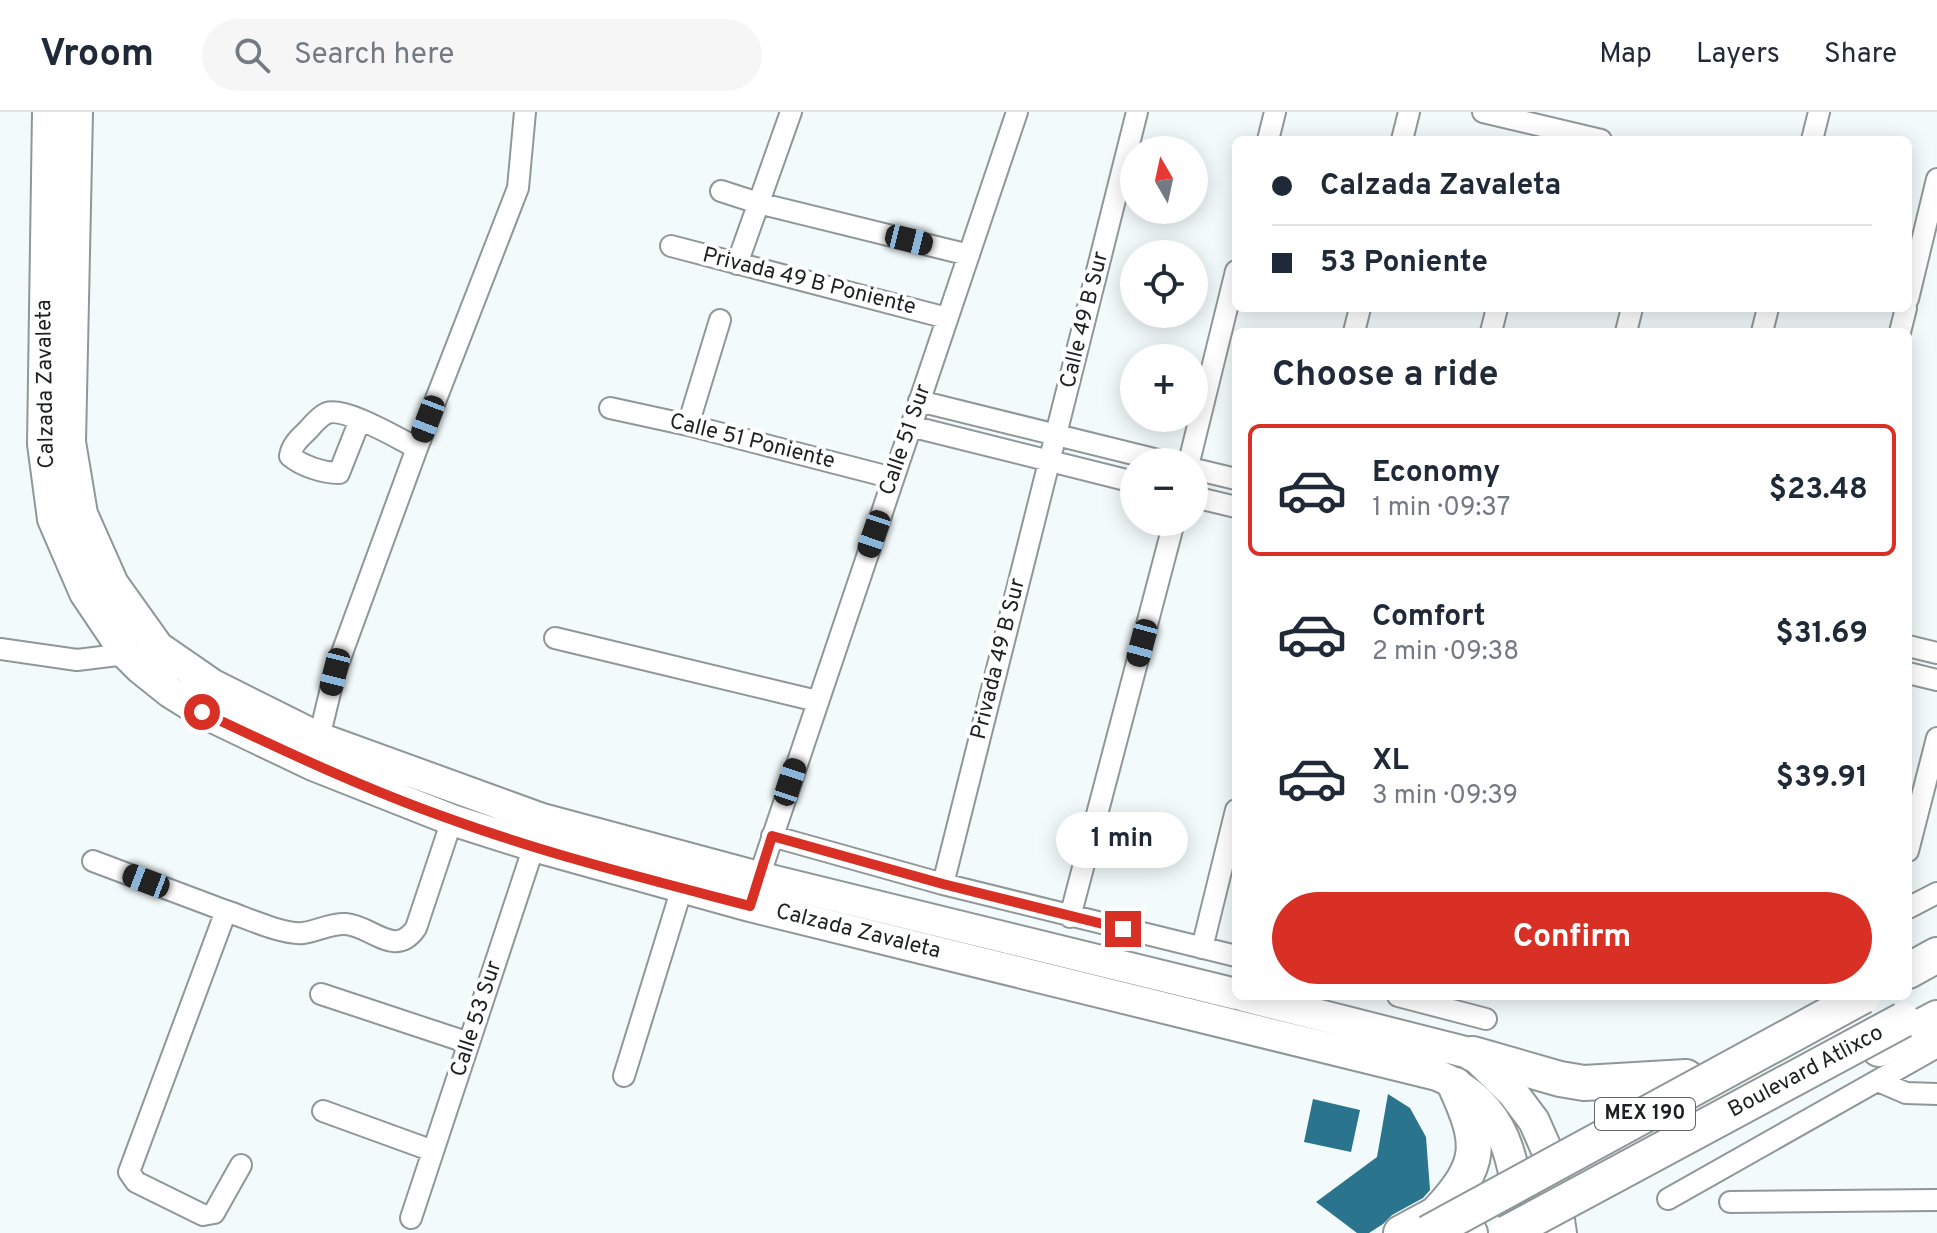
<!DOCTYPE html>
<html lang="en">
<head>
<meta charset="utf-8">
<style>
  body { margin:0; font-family:Overpass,sans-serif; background:#f6f6f7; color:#1f2937; height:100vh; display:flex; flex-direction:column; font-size:30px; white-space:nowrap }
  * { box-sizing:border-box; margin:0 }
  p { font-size:26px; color:#747a83 }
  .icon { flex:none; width:44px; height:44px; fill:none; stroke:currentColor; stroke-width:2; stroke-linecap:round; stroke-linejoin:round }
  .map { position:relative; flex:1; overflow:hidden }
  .panel { position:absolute; left:1232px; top:216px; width:680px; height:672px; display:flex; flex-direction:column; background:#fff; border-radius:12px; box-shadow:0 4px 20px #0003 }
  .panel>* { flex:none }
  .guide { position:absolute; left:1232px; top:24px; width:680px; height:176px; border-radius:12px; box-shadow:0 4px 20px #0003; display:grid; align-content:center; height:176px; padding:0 40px; background:#fff }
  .needle { width:52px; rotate:351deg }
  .fabs { position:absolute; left:1120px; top:24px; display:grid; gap:16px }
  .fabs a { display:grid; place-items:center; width:88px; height:88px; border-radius:50%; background:#fff; box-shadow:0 4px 20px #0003; font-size:40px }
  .end { position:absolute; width:36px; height:36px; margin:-18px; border:10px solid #d93025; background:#fff; box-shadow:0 0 0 4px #fff }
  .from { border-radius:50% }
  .bubble { position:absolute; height:56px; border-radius:28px; background:#fff; box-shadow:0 4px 20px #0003; font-size:26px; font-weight:700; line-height:56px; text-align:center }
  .car { position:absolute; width:24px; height:48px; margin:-24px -12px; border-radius:10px; box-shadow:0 0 6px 2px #0007; background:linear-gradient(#222 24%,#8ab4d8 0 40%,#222 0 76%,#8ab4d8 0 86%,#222 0) }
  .guide b { display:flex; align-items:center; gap:28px; height:76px; font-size:30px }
  .guide b+b { border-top:2px solid #e0e1e3 }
  .guide i { width:20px; height:20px; background:#1f2937 }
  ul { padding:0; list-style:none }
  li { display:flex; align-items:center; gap:24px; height:132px; margin:0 16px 12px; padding:0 24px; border:4px solid transparent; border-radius:12px }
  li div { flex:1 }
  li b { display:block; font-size:30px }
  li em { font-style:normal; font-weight:700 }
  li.active { border-color:#d93025 }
  li>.icon { width:72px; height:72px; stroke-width:1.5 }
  h2 { padding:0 40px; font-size:36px; line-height:96px }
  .action { display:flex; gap:16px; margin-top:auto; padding:16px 40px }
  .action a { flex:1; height:92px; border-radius:48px; background:#d93025; color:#fff; font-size:32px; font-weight:700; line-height:92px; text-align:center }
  header { display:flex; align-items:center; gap:48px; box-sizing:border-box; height:112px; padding:0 40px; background:#fff; border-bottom:2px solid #e0e1e3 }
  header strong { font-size:38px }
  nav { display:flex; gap:44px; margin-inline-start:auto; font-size:28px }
  .search { width:560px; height:72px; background:#f6f6f7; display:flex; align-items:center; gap:20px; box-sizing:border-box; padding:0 28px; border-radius:44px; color:#747a83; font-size:30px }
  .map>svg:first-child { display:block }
  .building { fill:#2b748e }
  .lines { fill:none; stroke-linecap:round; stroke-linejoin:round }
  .minor-casing { stroke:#909798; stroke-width:24 }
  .secondary-casing { stroke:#909798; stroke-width:34 }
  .primary-casing { stroke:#909798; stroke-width:38 }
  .minor { stroke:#fff; stroke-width:20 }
  .secondary { stroke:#fff; stroke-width:30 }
  .primary { stroke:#fff; stroke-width:34 }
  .primary-bridge-casing { stroke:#909798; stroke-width:38; stroke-linecap:butt }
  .primary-bridge { stroke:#fff; stroke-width:34 }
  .route { stroke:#d93025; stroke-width:10 }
  .labels { text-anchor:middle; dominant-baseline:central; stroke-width:8; stroke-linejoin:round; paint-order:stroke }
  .shield { fill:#fff; stroke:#616363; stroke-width:2 }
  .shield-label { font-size:20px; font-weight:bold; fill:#1d2020 }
  .street-label { font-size:22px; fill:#1d2020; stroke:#fff }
</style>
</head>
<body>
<header>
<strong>Vroom</strong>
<div class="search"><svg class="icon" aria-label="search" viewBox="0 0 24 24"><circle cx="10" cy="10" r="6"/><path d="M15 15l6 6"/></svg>Search here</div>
<nav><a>Map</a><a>Layers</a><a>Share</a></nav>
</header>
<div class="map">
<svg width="1937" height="1121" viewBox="0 0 1937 1121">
  <rect width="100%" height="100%" fill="#f2fafb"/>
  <path class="building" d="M1388,982L1410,996L1426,1025L1430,1078L1423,1086L1392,1103L1383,1112L1369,1121H1357L1316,1090L1377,1045Z
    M1313,987L1360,998L1351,1040L1304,1030Z"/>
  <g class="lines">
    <g class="minor-casing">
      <path id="minor" d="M1483,0L1601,28
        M1268,28L1275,0
        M1402,28L1409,0
        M1812,28L1819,0
        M721,79L758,91L969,143
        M671,134L947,206
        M737,152L791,0
        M1908,187L1937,67
        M1354,220L1360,196
        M1491,220L1497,196
        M1626,220L1632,196
        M1762,220L1768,196
        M1900,220L1906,196
        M919,289L1166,350
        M610,296L688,313L893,366
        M360,308L339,361C323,361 302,354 290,344C292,332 300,326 308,318C313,312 320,304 327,301C346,295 399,327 417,336
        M688,313L720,208
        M910,314L1134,370
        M1189,350L1236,159
        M1194,357L1236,367
        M1194,385L1236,395
        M555,526L817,589
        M1908,534L1937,541
        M0,537L77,548L126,542
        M1908,561L1937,568
        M319,626L335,560L417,336L518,76L525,0
        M772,724L943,772L1236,844
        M1908,739L1937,626
        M93,749L226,799
        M943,772L1137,0
        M755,777L1017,0
        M1908,796L1937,781
        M1070,805L1174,410
        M1202,836L1236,698
        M321,882L469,931
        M1398,884L1486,907
        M624,964L682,776
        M1878,969L1906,981L1937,982
        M323,999L433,1039
        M241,1053L214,1101L203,1103L136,1070L129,1060L226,799C247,806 283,823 303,821C318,819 331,811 346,812C372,814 395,847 416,816L452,708
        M1668,1087L1937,935
        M1730,1090L1937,1088
        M411,1106L538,722"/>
    </g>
    <g class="secondary-casing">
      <path id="secondary" d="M48,0L43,332L53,407L85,481L126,542L140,556L170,580L202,600L313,653L452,708L534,734L750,794L1437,963C1510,993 1515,1053 1522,1121
        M77,0L70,330L82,402L113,472L158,535L213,573L319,626L542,707L758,765L1236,882
        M1244,884L1473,942L1513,981L1534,1009L1549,1043L1561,1121"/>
    </g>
    <g class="primary-casing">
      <path id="primary" d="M1908,859L1937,843
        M1879,937L1937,906
        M1473,942L1560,967L1584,971L1686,965
        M1455,973C1482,1032 1483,1052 1437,1101L1460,1110L1470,1121
        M1401,1121L1453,1093"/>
    </g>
    <use href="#minor" class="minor"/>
    <use href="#secondary" class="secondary"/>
    <use href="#primary" class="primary"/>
    <g class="primary-bridge-casing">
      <path id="primary-bridge" d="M1428,1121L1863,884
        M1507,1121L1903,908"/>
    </g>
    <use href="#primary-bridge" class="primary-bridge"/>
  </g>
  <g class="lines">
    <path class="route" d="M202,600C284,639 367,678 453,708C550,743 651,768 750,794L772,724L943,772L1123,817"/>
  </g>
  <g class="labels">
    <rect class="shield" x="1595" y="986" width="100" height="32" rx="6"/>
    <g class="shield-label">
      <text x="1645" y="1002">MEX 190</text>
    </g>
    <g class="street-label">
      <text transform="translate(809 170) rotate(14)">Privada 49 B Poniente</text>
      <text transform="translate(1085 208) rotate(-76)">Calle 49 B Sur</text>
      <text transform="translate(46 272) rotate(-91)">Calzada Zavaleta</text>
      <text transform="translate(906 328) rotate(-71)">Calle 51 Sur</text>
      <text transform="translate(752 330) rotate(14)">Calle 51 Poniente</text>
      <text transform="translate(999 547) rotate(-76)">Privada 49 B Sur</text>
      <text transform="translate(858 820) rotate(14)">Calzada Zavaleta</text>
      <text transform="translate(477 907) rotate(-72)">Calle 53 Sur</text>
      <text transform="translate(1806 960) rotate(-28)">Boulevard Atlixco</text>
    </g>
  </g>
</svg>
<div class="fabs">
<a><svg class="needle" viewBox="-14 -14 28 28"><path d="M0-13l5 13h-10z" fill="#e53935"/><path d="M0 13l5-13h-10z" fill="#747a83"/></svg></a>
<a><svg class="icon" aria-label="locate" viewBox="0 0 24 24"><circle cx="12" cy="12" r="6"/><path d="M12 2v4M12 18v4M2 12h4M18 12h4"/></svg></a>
<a>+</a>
<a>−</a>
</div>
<i class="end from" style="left:202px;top:600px"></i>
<i class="end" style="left:1123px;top:817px"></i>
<div class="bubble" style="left:1056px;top:700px;width:132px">1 min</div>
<i class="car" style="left:909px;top:128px;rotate:104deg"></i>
<i class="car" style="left:428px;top:307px;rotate:201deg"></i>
<i class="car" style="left:874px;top:422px;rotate:199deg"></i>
<i class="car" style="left:1142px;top:531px;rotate:195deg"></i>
<i class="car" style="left:335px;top:560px;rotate:194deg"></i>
<i class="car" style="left:790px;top:670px;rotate:18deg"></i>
<i class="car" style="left:146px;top:769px;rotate:291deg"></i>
<div class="guide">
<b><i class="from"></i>Calzada Zavaleta</b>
<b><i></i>53 Poniente</b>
</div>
<section class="panel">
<h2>Choose a ride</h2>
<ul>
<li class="active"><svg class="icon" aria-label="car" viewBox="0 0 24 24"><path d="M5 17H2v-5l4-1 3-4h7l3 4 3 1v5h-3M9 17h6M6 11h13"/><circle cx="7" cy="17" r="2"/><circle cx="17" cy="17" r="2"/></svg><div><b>Economy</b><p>1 min · 09:37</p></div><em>$23.48</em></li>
<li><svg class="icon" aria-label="car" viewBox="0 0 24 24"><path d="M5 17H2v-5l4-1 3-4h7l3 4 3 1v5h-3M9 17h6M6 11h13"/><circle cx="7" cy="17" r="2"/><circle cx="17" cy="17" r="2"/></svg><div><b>Comfort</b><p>2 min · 09:38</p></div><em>$31.69</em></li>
<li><svg class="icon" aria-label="car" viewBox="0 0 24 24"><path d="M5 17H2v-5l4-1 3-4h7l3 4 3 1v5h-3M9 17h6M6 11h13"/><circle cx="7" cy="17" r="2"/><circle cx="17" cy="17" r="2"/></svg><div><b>XL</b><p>3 min · 09:39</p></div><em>$39.91</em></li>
</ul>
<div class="action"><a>Confirm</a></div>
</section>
</div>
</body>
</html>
